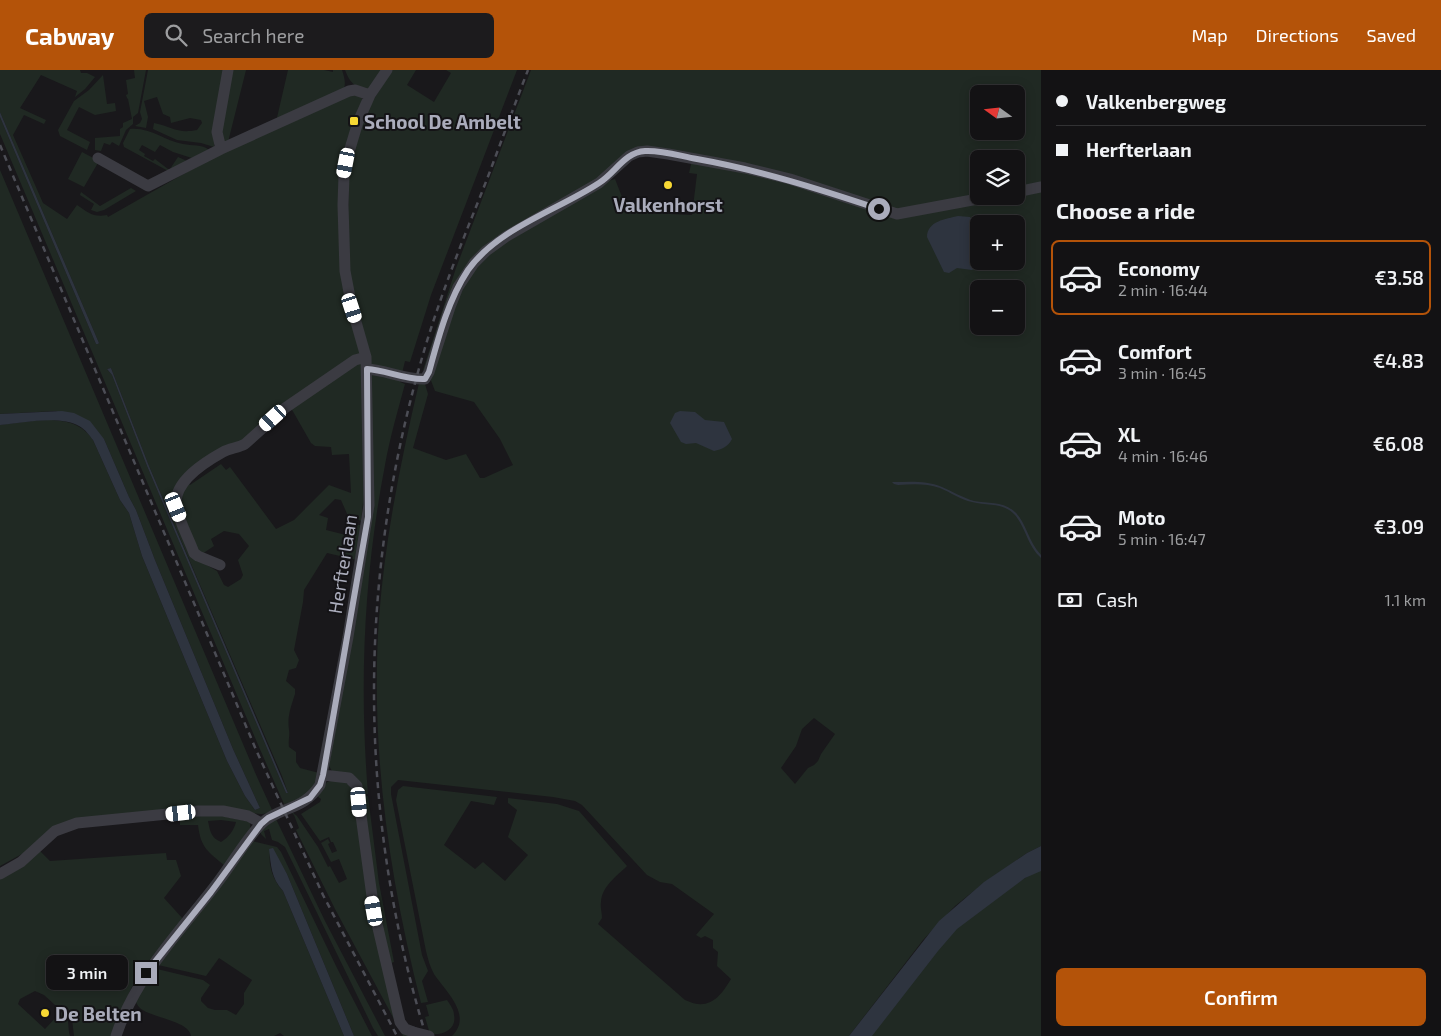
<!DOCTYPE html>
<html lang="en">
<head>
<meta charset="utf-8">
<style>
  body { margin:0; font-family:"Exo 2",sans-serif; background:#1c1b1d; color:#f1f3f6; height:100vh; display:flex; flex-direction:column; font-size:19px; white-space:nowrap }
  * { box-sizing:border-box; margin:0 }
  p { font-size:16px; color:#9d9ea0 }
  .icon { flex:none; width:28px; height:28px; fill:none; stroke:currentColor; stroke-width:2; stroke-linecap:round; stroke-linejoin:round }
  .map { position:relative; flex:1; overflow:hidden }
  .details { display:flex; flex-direction:column; background:#131214; width:400px }
  .details>* { flex:none }
  .guide { display:grid; align-content:center; height:110px; padding:0 15px; background:#131214 }
  .needle { width:32px; rotate:285deg }
  .buttons { position:absolute; left:970px; top:15px; display:grid; gap:10px }
  .buttons a { display:grid; place-items:center; width:55px; height:55px; border-radius:8px; background:#131214; box-shadow:0 2px 12px #0003,0 0 0 1px #323234; font-size:25px }
  .end { position:absolute; width:22px; height:22px; margin:-11px; border:6px solid #aaacbb; background:#111; box-shadow:0 0 0 2px #111 }
  .from { border-radius:50% }
  .bubble { position:absolute; height:35px; border-radius:8px; background:#131214; box-shadow:0 2px 12px #0003,0 0 0 1px #323234; font-size:16px; font-weight:600; line-height:35px; text-align:center }
  .car { position:absolute; width:15px; height:30px; margin:-15px -8px; border-radius:6px; box-shadow:0 0 4px 1px #0007; background:linear-gradient(#fff 24%,#345 0 40%,#fff 0 76%,#345 0 86%,#fff 0) }
  .guide b { display:flex; align-items:center; gap:18px; height:48px; font-size:19px }
  .guide b+b { border-top:1px solid #323234 }
  .guide i { width:12px; height:12px; background:#f1f3f6 }
  ul { padding:0; list-style:none }
  li { display:flex; align-items:center; gap:15px; height:75px; margin:0 10px 8px; padding:0 5px; border:2px solid transparent; border-radius:8px }
  li div { flex:1 }
  li b { display:block; font-size:19px }
  li em { font-style:normal; font-weight:600 }
  li.selected { border-color:#b45309 }
  li>.icon { width:45px; height:45px; stroke-width:1.5 }
  h2 { padding:0 15px; font-size:22px; line-height:60px }
  .pay { display:flex; align-items:center; gap:12px; height:55px; padding:0 15px; font-size:19px }
  .pay p { margin-inline-start:auto }
  .primary-button { display:flex; gap:10px; margin-top:auto; padding:10px 15px }
  .primary-button a { flex:1; height:58px; border-radius:8px; background:#b45309; color:#fff; font-size:20px; font-weight:600; line-height:58px; text-align:center }
  header { display:flex; align-items:center; gap:30px; box-sizing:border-box; height:70px; padding:0 25px; background:#b45309; color:#fff }
  header strong { font-size:24px }
  nav { display:flex; gap:28px; margin-inline-start:auto; font-size:18px }
  .search { width:350px; height:45px; background:#1c1b1d; display:flex; align-items:center; gap:12px; box-sizing:border-box; padding:0 18px; border-radius:8px; color:#9d9ea0; font-size:19px }
  main { display:flex; flex:1; min-height:0 }
  .map>svg:first-child { display:block }
  .green { fill:#202923; fill-rule:evenodd }
  .water { fill:#2e343f }
  .lines { fill:none; stroke-linecap:round; stroke-linejoin:round }
  .minor { stroke:#3b3b42; stroke-width:11 }
  .rail { stroke:#4c4d55; stroke-width:2.5; stroke-dasharray:6 5; stroke-linecap:butt }
  .minor-bridge { stroke:#3b3b42; stroke-width:11 }
  .route { stroke:#aaacbb; stroke-width:6 }
  .poi-dot { fill:#f7d834; stroke:#141316; stroke-width:2 }
  .labels { text-anchor:middle; dominant-baseline:central; stroke-width:4; stroke-linejoin:round; paint-order:stroke }
  .poi-label { font-size:19px; font-weight:bold; fill:#aaacbb; stroke:#141316; text-anchor:start }
  .street-label { font-size:19px; fill:#aaacbb; stroke:#141316 }
</style>
</head>
<body>
<header>
<strong>Cabway</strong>
<div class="search"><svg class="icon" aria-label="search" viewBox="0 0 24 24"><circle cx="10" cy="10" r="6"/><path d="M15 15l6 6"/></svg>Search here</div>
<nav><a>Map</a><a>Directions</a><a>Saved</a></nav>
</header>
<main>
<div class="map">
<svg width="1041" height="966" viewBox="0 0 1041 966">
  <rect width="100%" height="100%" fill="#19181b"/>
  <path class="green" d="M0,0H80L81,3H87L95,7L85,19L75,27L77,21L41,5L20,38L46,50L44,54L24,45L13,65L43,133L67,149L77,135C87,142 94,148 107,145L108,147L217,85L348,26L354,25L362,27V33L350,64L342,94L339,113V142L342,206L354,252L360,284L293,328L238,375C223,376 215,384 203,392C157,422 174,443 192,485L196,489L217,501L224,515L228,517L241,509L243,505L238,490L249,476L239,464L224,461L211,469L214,476L202,484L197,481C189,461 168,431 188,413L190,415L221,394L226,400L230,397L276,459L294,450L329,415L351,423L349,384L332,385L331,377L315,376L311,373L291,338L362,291L365,326L366,406L361,451L348,446L341,430L335,429L319,445L328,448L326,460L346,465L350,453L364,456L357,490L327,483L304,520L303,532L294,580L299,590L296,598L289,600L286,611L295,619V624C291,637 287,646 289,660C290,665 288,671 289,677L296,682V692L300,698L319,703C316,720 301,732 284,734L259,677L0,64V47L96,274H98L99,273L0,42ZM111,298L149,396L282,706L288,723H286L147,396L112,305L107,299Z
    M134,0H146L138,43L133,47V54L126,60L119,76L112,72L110,75L104,73L101,81L95,80V68L120,66V59L123,57V53L132,49L128,29L127,28L126,25L128,24L126,10L135,8Z
    M148,0H224L214,77L201,73L177,70L153,59L154,53C173,57 177,64 197,60L202,53L201,50L190,48L171,53L170,47L163,44L157,27L144,31L148,47L146,58L135,56L140,53L142,49L140,42Z
    M230,0H246L228,72L225,74L219,65Z
    M288,0H324L333,2V0H342C344,6 346,12 344,19L276,52Z
    M345,0H384L370,18C355,19 350,13 345,0Z
    M392,0H416L407,15L434,32L451,3L446,0H517L431,225L410,292L405,291L402,303L376,297L370,293L347,201L349,98L367,40Z
    M531,0H1041V115L1016,120V89H979V126L901,142L834,122L651,79L612,100L476,188L427,301L423,300L456,198ZM979,24H1016V61H979Z
    M103,5L107,34L115,33L116,41L95,45L79,37L67,60L90,72L87,80L60,66L58,60L74,31L89,20Z
    M130,59C150,57 165,71 183,74C192,76 202,74 209,80L195,89L173,82L160,75L155,82L142,75L139,80L145,84L144,86L153,91L155,89L168,99H170L178,87L187,91L170,102L124,77L123,73Z
    M82,82L99,91L84,117L68,109Z
    M692,90L791,112L906,146L1002,126H1016L1041,118V776L1027,783L985,812L955,836L923,870L849,966H452C473,945 446,922 434,904C430,897 428,889 426,881L396,730L398,720L403,716L497,727L494,735L471,731L444,775L475,799L483,792L505,811L528,785L508,767L517,740L508,733V728L557,734L579,741L627,796C617,806 602,816 601,832C600,837 602,843 602,848L598,854L685,930C708,941 719,929 731,909L717,896L718,882L713,878V870L705,866L701,868L696,865L714,844L672,814L660,812L647,805L582,735L575,731L553,727L398,710L391,717V724L422,885L428,901L422,911L428,932L421,933C389,807 370,678 379,548C385,468 401,390 419,313L425,314L428,324L413,378L446,390L466,384L480,408H484L513,395L500,369L474,332L435,321L430,308L459,222L484,186L608,111L615,109L624,132L626,142L692,145L697,104L689,103ZM979,154H1016V191H979ZM979,219H1016V256H979ZM814,648L835,664L821,684L818,691L814,695L808,698L795,714L781,698L796,676L802,659Z
    M0,100L257,707L273,742C261,746 252,743 240,740L86,749L0,796V355C31,352 73,340 93,370L120,430L129,443L142,486L227,691L245,726L255,740L260,738L233,679L155,490L136,440L129,427L104,369L56,341L0,344Z
    M131,118L136,121L104,140L97,142L91,140L94,134L80,125L81,122L100,136Z
    M372,303L401,308L400,312L405,314C398,340 390,367 385,395C364,504 359,613 368,724H361L332,701L329,696L357,529Z
    M340,709L353,717L397,949L415,966H403L335,839L297,762L296,760L299,758L294,745L291,742H292L297,746L318,777L328,797L330,796L339,813L347,809L339,789L331,792L321,773L328,769L330,773L328,774L332,783L337,781L333,772H331L329,767L320,771L301,744L320,732L321,729L317,726L327,712Z
    M368,726L379,813L394,892L388,894L361,727Z
    M208,743L250,752V759L225,796C208,781 201,779 198,755H180V745ZM221,750L236,752C234,760 229,767 221,772C211,768 210,761 208,751Z
    M276,749L325,851L385,966H378L373,958L285,777L278,772L272,770L269,759L264,761L266,769L261,764V760Z
    M252,771L277,777L281,782L337,898L372,966H354L287,804L274,782L270,783C268,796 274,812 283,821L344,966H284L280,963L274,966H191C189,950 149,948 139,937C137,935 136,932 135,930L157,899L203,910L210,915L201,928V931L208,938L215,940H227L236,945L244,934V923L252,910L219,888L206,906L158,895Z
    M38,779L50,791L166,783L167,790H176L181,806L164,828L184,850C168,869 150,887 137,908C126,927 119,946 111,966H74L72,949L67,939L55,935L44,925L35,921L20,929L18,934L45,959L61,942C71,947 67,957 70,966H0V807Z
    M1041,798V966H862L963,847Z
    M447,930C450,935 454,939 454,945C457,959 443,966 430,964L425,947L429,946L426,935Z"/>
  <path class="water" d="M0,42L99,273L98,274H96L0,47Z
    M958,146L970,147L979,158V191H1002L1001,194L994,196L984,193L972,200L957,198L949,203L944,202L927,167C927,151 946,149 958,146Z
    M111,298L149,396L288,723H286L147,396L112,305L107,299Z
    M62,341L74,343L90,351L104,369L129,427L136,440L155,490L233,679L260,738L255,740L245,726L227,691L142,486L129,443L120,430L93,370C89,365 86,360 79,356C60,345 22,353 0,355V344Z
    M680,341L695,342L705,350L724,352L732,369C728,377 722,379 714,381L696,373L686,374L681,372L670,353L675,343Z
    M892,412C909,412 926,410 942,417C952,421 963,428 974,431C989,434 1003,431 1015,442C1026,452 1028,471 1041,485V488C1027,475 1026,458 1015,445C1003,432 987,436 972,432C961,430 950,422 940,418C926,413 912,414 898,415L894,414Z
    M1041,776V801L1025,808L957,859L938,881L872,966H849L939,851L984,812L1027,783Z
    M273,778L287,804L354,966H344L283,821C271,808 271,795 269,779Z"/>
  <g class="lines">
    <path class="minor" d="M221,79L217,62L228,0
      M98,88L148,116L221,79L349,21L355,20L370,25
      M1016,122L1041,117
      M367,299C386,300 405,310 425,309L429,302L450,237L458,217L474,193L486,181L507,166L599,113L629,86L638,82L647,81L668,84L745,98L790,109L897,144L994,126
      M220,495L198,486L194,483C189,469 178,449 176,435C174,411 205,392 223,382C230,378 238,378 245,374L285,338L355,290L366,287
      M323,705L349,708L357,716L374,841L400,952L405,959L413,962
      M0,804L21,792L55,761L77,753L198,741H223L248,746L261,753
      M116,966C136,905 180,862 218,812C232,794 246,769 261,754C280,736 303,741 320,715L348,567L369,435L366,287L352,238L345,201L343,135L344,105L349,82L358,52L370,25L387,0"/>
    <path class="rail" d="M0,75L257,682L323,825L397,966
      M426,966C357,740 357,508 424,281C440,227 461,174 482,122C498,81 512,41 528,0"/>
    <path class="minor-bridge" d="M413,962L429,966"/>
  </g>
  <g class="lines">
    <path class="route" d="M146,903L211,822L261,754L268,748L310,728L320,715L323,705L368,447L367,299C386,300 405,310 425,309L429,302C438,269 448,230 468,200C498,158 558,140 599,113C615,103 625,82 645,81C662,80 680,86 697,89C759,100 819,119 879,139"/>
  </g>
  <g class="poi-dot">
    <rect x="349" y="46" width="10" height="10" rx="2.5"/>
    <circle cx="668" cy="115" r="5"/>
    <circle cx="45" cy="943" r="5"/>
  </g>
  <g class="labels">
    <g class="poi-label">
      <text x="364" y="51">School De Ambelt</text>
      <text x="668" y="134" text-anchor="middle">Valkenhorst</text>
      <text x="55" y="943">De Belten</text>
    </g>
    <g class="street-label">
      <text transform="translate(342 494) rotate(-81)">Herfterlaan</text>
    </g>
  </g>
</svg>
<div class="buttons">
<a><svg class="needle" viewBox="-14 -14 28 28"><path d="M0-13l5 13h-10z" fill="#e53935"/><path d="M0 13l5-13h-10z" fill="#9d9ea0"/></svg></a>
<a><svg class="icon" aria-label="layers" viewBox="0 0 24 24"><path d="M12 4l9 5-9 5-9-5zM3 14l9 5 9-5"/></svg></a>
<a>+</a>
<a>−</a>
</div>
<i class="end from" style="left:879px;top:139px"></i>
<i class="end" style="left:146px;top:903px"></i>
<div class="bubble" style="left:46px;top:885px;width:82px">3 min</div>
<i class="car" style="left:346px;top:93px;rotate:191deg"></i>
<i class="car" style="left:352px;top:238px;rotate:162deg"></i>
<i class="car" style="left:273px;top:348px;rotate:228deg"></i>
<i class="car" style="left:176px;top:437px;rotate:158deg"></i>
<i class="car" style="left:359px;top:732px;rotate:175deg"></i>
<i class="car" style="left:181px;top:743px;rotate:264deg"></i>
<i class="car" style="left:374px;top:841px;rotate:350deg"></i>
</div>
<section class="details">
<div class="guide">
<b><i class="from"></i>Valkenbergweg</b>
<b><i></i>Herfterlaan</b>
</div>
<h2>Choose a ride</h2>
<ul>
<li class="selected"><svg class="icon" aria-label="car" viewBox="0 0 24 24"><path d="M5 17H2v-5l4-1 3-4h7l3 4 3 1v5h-3M9 17h6M6 11h13"/><circle cx="7" cy="17" r="2"/><circle cx="17" cy="17" r="2"/></svg><div><b>Economy</b><p>2 min · 16:44</p></div><em>€3.58</em></li>
<li><svg class="icon" aria-label="car" viewBox="0 0 24 24"><path d="M5 17H2v-5l4-1 3-4h7l3 4 3 1v5h-3M9 17h6M6 11h13"/><circle cx="7" cy="17" r="2"/><circle cx="17" cy="17" r="2"/></svg><div><b>Comfort</b><p>3 min · 16:45</p></div><em>€4.83</em></li>
<li><svg class="icon" aria-label="car" viewBox="0 0 24 24"><path d="M5 17H2v-5l4-1 3-4h7l3 4 3 1v5h-3M9 17h6M6 11h13"/><circle cx="7" cy="17" r="2"/><circle cx="17" cy="17" r="2"/></svg><div><b>XL</b><p>4 min · 16:46</p></div><em>€6.08</em></li>
<li><svg class="icon" aria-label="car" viewBox="0 0 24 24"><path d="M5 17H2v-5l4-1 3-4h7l3 4 3 1v5h-3M9 17h6M6 11h13"/><circle cx="7" cy="17" r="2"/><circle cx="17" cy="17" r="2"/></svg><div><b>Moto</b><p>5 min · 16:47</p></div><em>€3.09</em></li>
</ul>
<div class="pay"><svg class="icon" aria-label="cash" viewBox="0 0 24 24"><path d="M3 7h18v10H3z"/><circle cx="12" cy="12" r="2"/></svg>Cash<p>1.1 km</p></div>
<div class="primary-button"><a>Confirm</a></div>
</section>
</main>
</body>
</html>
